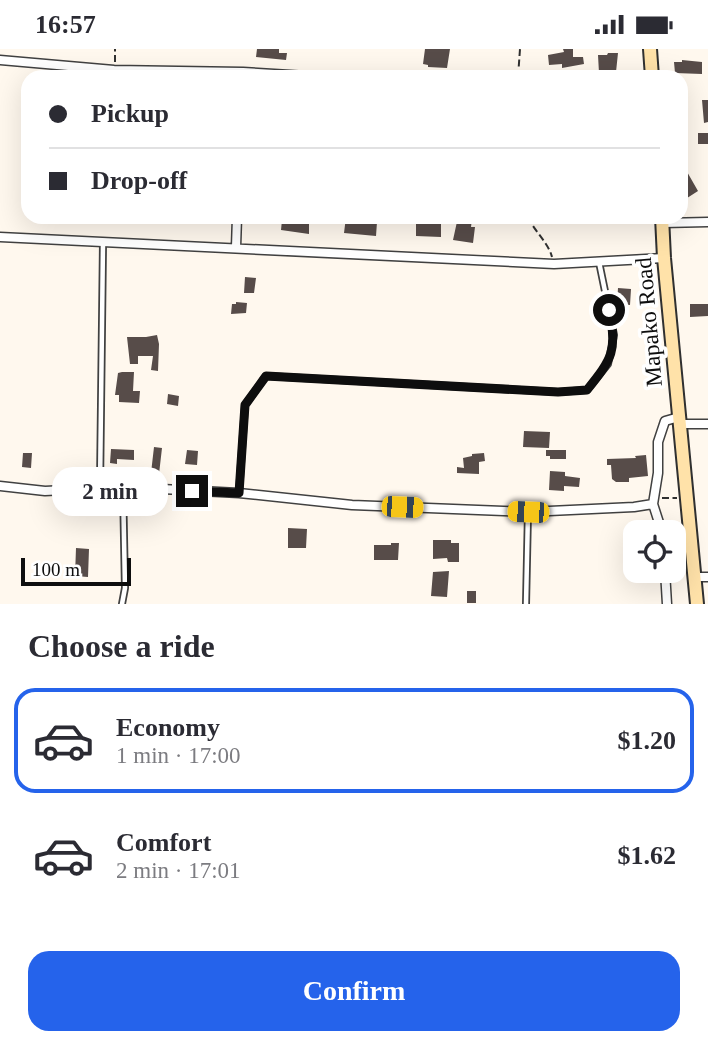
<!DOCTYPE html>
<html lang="en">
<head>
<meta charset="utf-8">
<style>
  body { margin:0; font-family:Georgia,serif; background:#f2f2f3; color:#2b2b33; height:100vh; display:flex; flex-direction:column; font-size:26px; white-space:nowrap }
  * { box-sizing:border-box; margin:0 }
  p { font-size:23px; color:#7c7c81 }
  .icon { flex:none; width:38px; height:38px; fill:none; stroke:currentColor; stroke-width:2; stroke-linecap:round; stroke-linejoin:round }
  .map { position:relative; height:555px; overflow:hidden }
  .drawer { display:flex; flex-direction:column; background:#fff; flex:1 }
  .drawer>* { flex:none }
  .hud { position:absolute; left:21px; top:21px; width:667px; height:154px; border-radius:21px; box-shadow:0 7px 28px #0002; display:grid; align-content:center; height:154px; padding:0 28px; background:#fff }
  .controls { position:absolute; left:623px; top:471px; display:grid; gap:14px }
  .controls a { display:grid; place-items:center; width:63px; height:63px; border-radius:14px; background:#fff; box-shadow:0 7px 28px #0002; font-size:35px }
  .scale { position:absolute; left:21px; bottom:18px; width:110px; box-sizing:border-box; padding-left:7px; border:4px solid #0e0e0e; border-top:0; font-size:19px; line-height:24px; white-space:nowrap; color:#0e0e0e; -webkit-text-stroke:5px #fff; paint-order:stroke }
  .end { position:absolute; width:32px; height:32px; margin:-16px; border:9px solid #0e0e0e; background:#fff; box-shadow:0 0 0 4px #fff }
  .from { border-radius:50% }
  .bubble { position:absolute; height:49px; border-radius:21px; background:#fff; box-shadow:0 7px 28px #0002; font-size:23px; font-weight:700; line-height:49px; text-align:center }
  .car { position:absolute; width:21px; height:42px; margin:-21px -10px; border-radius:9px; box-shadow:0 0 5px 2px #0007; background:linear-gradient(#f5c518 24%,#345 0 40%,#f5c518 0 76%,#345 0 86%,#f5c518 0) }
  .hud b { display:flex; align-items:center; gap:24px; height:66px; font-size:26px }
  .hud b+b { border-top:2px solid #e1e1e2 }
  .hud i { width:18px; height:18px; background:#2b2b33 }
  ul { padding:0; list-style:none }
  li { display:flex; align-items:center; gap:21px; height:105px; margin:0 14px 10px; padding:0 14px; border:4px solid transparent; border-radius:21px }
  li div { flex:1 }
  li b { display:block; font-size:26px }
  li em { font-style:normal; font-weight:700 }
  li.on { border-color:#2563eb }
  li>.icon { width:63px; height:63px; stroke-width:1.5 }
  h2 { padding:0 28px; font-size:32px; line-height:84px }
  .button { display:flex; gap:14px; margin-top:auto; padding:14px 28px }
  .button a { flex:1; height:80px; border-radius:21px; background:#2563eb; color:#fff; font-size:28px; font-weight:700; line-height:80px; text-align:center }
  .status { display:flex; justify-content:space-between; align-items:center; height:49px; padding:0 35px; background:#fff; direction:ltr }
  .status svg { height:19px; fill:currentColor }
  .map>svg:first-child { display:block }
  .building { fill:#574c49 }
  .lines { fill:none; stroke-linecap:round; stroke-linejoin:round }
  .lane-casing { stroke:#414141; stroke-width:8 }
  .street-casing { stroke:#414141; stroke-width:11 }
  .secondary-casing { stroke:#303030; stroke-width:16 }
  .path { stroke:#303030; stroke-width:2; stroke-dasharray:7 3.5; stroke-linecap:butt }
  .lane { stroke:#fff; stroke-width:4.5 }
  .street { stroke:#fff; stroke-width:8 }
  .secondary { stroke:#ffe2a9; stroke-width:12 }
  .route { stroke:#0e0e0e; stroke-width:9 }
  .labels { text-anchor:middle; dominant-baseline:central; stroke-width:7; stroke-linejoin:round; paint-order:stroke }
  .street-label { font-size:23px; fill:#0e0e0e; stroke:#fff }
</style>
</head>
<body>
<div class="status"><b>16:57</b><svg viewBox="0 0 49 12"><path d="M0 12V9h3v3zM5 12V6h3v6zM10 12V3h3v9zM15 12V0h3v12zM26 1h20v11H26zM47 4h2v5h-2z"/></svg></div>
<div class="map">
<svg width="708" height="555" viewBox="0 0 708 555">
  <rect width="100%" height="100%" fill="#fff8ee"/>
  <path class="building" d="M257,0H279V4H287L286,11L256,8Z
    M425,0H450L447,19L428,18V16L423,15Z
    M563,0H573V8H583L584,15L562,19V15L549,16L548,6L564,3Z
    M608,4H618L616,23L599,24L598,6H607Z
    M682,11L702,13V25L675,24L674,13H682Z
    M702,51H708V73L704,74Z
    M698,84H708V95H698Z
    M686,121L698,142L684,151L681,146V125Z
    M288,168H305V171H309V185L281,181L282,171H288Z
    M346,168H359L358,171L377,173L376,187L344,184Z
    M458,168L472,170L471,178H475L473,194L453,191Z
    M416,170H441V188L416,187Z
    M245,228L256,229L254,244H244Z
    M618,239L631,240L630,256L617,255Z
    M236,253L247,254L246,264L231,265L232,255H236Z
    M690,255H708V267L690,268Z
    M157,286L159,295L158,322L151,321L153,307H138V315H130L127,288H146Z
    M122,323H134L133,342H140L139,354L119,353V346H115L118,324Z
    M168,345L179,347L178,357L167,355Z
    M524,382L550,383L549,399L523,398Z
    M154,398L162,399L159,425L151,424Z
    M111,400L134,401V411L117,410V415L110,414Z
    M187,401L198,402L197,416L185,415Z
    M546,401H566V410H550V407H546Z
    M23,404H32L31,419L22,418Z
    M484,404L485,412L479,413V425L457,424V418L464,419L463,409L472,407V405Z
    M646,406L648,427L629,429V433H616L612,430L611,416H607V410L636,409L635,407Z
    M550,422L565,423V427L580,429L579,438L564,437V442L549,441Z
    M288,479L307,480L306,499H288Z
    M433,491H451V494H459V513H448L447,509L433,510Z
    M391,494H399L398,511H374V496H391Z
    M76,499L89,500L88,528L75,527Z
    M449,522L447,548L431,547L433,523Z
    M467,542H476V554H467Z"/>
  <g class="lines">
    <g class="lane-casing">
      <path id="lane" d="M100,438L103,194
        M239,444L245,356L266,327L558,343L587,341L608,315L614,286L599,213
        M122,555L125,539L123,438
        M526,555L528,463"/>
    </g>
    <g class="street-casing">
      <path id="street" d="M0,11L114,21L243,23L323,28
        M663,174L708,173
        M0,188L554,215L664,209
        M236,198L237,168
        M679,375H708
        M0,437L45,442L123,438L239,444L352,456L528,463L634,458L653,455L658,424V393L665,372L679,368
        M653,455L662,483
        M665,522L667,555
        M696,528H708"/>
    </g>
    <g class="secondary-casing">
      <path id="secondary" d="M650,0L652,28
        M662,168L664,209L697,555"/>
    </g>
    <path class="path" d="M115,13V0
      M518,28L520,0
      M528,168C534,182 548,193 552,208
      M662,449H677"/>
    <use href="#lane" class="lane"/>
    <use href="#street" class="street"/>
    <use href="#secondary" class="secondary"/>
  </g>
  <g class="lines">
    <path class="route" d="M192,442L239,444L245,356L266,327L558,343L587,341C612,310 618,301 609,261"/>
  </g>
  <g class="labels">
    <g class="street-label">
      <text transform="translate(649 273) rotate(-95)">Mapako Road</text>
    </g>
  </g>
</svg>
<div class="controls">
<a><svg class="icon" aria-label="locate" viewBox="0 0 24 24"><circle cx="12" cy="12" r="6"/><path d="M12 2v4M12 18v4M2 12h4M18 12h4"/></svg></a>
</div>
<div class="scale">100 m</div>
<i class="end from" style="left:609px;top:261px"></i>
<i class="end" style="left:192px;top:442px"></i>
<div class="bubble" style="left:52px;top:418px;width:116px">2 min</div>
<i class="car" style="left:402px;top:458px;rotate:92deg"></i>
<i class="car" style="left:528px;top:463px;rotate:272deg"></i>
<div class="hud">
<b><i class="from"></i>Pickup</b>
<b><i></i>Drop-off</b>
</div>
</div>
<section class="drawer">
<h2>Choose a ride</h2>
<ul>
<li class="on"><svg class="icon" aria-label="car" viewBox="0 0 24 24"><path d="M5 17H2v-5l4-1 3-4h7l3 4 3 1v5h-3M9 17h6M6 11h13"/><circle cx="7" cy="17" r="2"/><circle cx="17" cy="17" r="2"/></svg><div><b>Economy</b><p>1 min · 17:00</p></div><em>$1.20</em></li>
<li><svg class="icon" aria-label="car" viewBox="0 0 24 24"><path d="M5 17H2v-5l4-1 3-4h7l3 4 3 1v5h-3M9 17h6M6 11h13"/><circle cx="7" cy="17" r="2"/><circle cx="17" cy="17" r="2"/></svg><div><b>Comfort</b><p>2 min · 17:01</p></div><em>$1.62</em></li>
</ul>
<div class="button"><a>Confirm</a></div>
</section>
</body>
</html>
